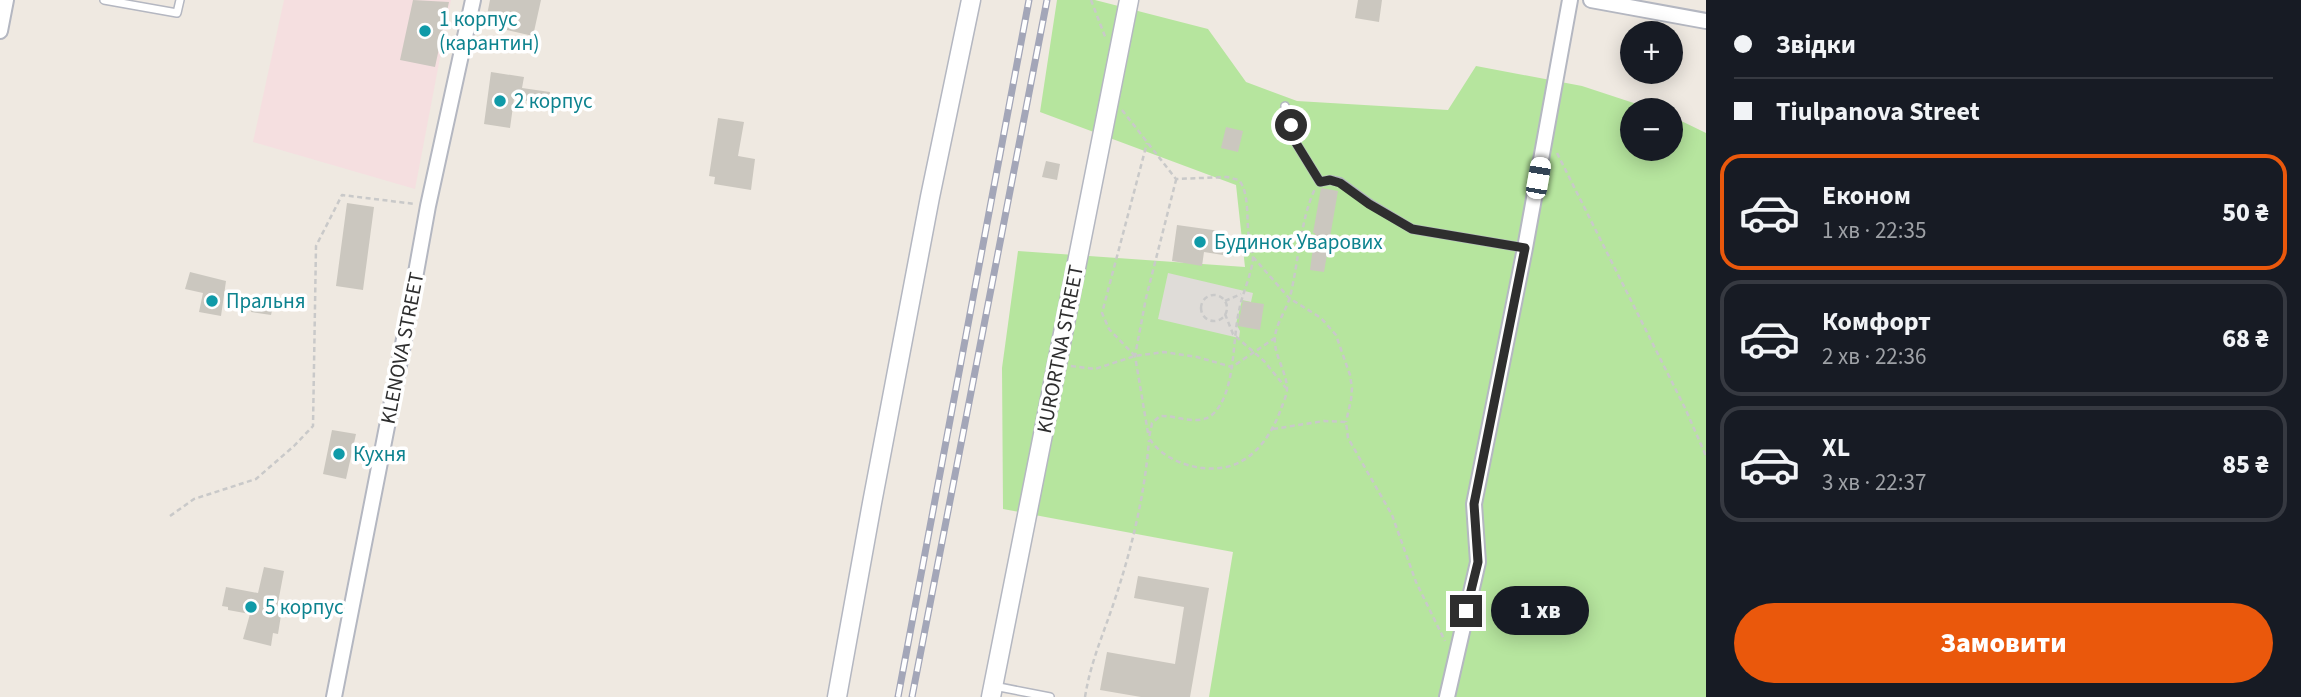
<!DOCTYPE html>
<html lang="uk">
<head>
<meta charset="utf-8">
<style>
  body { margin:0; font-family:"Source Sans 3",sans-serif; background:#242831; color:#f1f3f6; height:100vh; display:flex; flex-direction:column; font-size:26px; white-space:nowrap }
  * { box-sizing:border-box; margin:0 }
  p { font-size:23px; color:#9ea1a6 }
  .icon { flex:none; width:38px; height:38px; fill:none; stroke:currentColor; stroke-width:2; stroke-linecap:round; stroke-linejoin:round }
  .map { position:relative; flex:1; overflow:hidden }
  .panel { display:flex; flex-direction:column; background:#171b24; width:595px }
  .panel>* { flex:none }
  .guide { display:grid; align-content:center; height:154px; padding:0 28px; background:#171b24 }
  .fabs { position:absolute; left:1620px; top:21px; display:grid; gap:14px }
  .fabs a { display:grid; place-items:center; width:63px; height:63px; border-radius:50%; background:#171b24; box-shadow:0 4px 18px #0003; font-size:35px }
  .end { position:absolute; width:32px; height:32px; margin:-16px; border:9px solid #2e2e2e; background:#fff; box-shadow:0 0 0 4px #fff }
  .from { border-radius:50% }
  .bubble { position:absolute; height:49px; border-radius:24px; background:#171b24; box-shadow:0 4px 18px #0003; font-size:23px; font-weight:800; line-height:49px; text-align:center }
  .car { position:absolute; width:21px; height:42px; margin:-21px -10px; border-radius:9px; box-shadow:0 0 5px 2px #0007; background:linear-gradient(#fff 24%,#345 0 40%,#fff 0 76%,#345 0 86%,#fff 0) }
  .guide b { display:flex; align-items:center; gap:24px; height:66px; font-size:26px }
  .guide b+b { border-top:2px solid #363941 }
  .guide i { width:18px; height:18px; background:#f1f3f6 }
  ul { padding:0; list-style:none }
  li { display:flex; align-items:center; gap:21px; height:116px; margin:0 14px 10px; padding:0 14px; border:4px solid #363941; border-radius:21px }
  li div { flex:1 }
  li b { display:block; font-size:26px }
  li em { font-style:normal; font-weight:800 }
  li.selected { border-color:#ea580c }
  li>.icon { width:63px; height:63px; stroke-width:1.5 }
  .action { display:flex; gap:14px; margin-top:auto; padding:14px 28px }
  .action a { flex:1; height:80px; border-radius:42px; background:#ea580c; color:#fff; font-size:28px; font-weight:800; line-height:80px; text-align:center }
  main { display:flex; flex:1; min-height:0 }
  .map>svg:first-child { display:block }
  .medical { fill:#f5dfe0 }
  .green { fill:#b6e59e }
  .plaza { fill:#dfdcd8 }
  .building { fill:#cbc7bf }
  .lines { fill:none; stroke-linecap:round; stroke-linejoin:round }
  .service-casing { stroke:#b4b7c1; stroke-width:10 }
  .minor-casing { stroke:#b4b7c1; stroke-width:18 }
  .tertiary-casing { stroke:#b4b7c1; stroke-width:21 }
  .path { stroke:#c9c9c9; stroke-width:2.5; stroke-dasharray:5 3.5; stroke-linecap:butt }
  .service { stroke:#fff; stroke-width:7 }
  .minor { stroke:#fff; stroke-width:14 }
  .tertiary { stroke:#fff; stroke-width:18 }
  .rail-casing { stroke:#a3a6b8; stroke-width:7 }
  .rail { stroke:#fff; stroke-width:4.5; stroke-dasharray:13; stroke-linecap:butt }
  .route { stroke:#2e2e2e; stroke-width:9 }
  .culture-dot { fill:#0f9aa8; stroke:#fff; stroke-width:2.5 }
  .labels { text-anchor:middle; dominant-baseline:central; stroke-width:7; stroke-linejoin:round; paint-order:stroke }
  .culture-label { font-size:21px; fill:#0d838f; stroke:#fff; text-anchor:start }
  .street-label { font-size:21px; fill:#2e2e2e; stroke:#fff }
</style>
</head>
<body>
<main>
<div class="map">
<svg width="1706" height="697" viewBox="0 0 1706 697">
  <rect width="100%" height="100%" fill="#efe9e1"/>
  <path class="medical" d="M284,0H451L415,189L253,142Z"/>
  <path class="green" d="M1057,0H1095L1208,29L1246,82L1297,101L1448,110L1476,66L1582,86L1655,110H1633V149H1671V116L1706,133V697H1209L1233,552L1003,509L1002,368L1018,251L1245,267L1236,185L1040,112Z"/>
  <path class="plaza" d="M1168,273L1253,293L1251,302L1242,300L1236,324L1240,331L1239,338L1158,319Z"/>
  <path class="building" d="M413,0L449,2L435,67L400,60Z
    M490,0H541L533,36L485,25Z
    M1358,0H1382L1379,22L1355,18Z
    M491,72L524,77L522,88L550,92L548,104L514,99L510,128L484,124Z
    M718,118L744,122L738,156L755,159L751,190L714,184L715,177L709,176Z
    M1226,127L1243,131L1238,152L1221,148Z
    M1046,161L1060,164L1057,180L1042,177Z
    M1321,188L1338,191L1324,272L1310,270L1315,233H1313Z
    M347,203L374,207L363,290L336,286Z
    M1177,225L1227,232L1223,255L1204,252L1202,266L1172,261Z
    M190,272L226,281L221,316L199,312L203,293L185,289Z
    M253,298L274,302L271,315L251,312Z
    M1243,301L1264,304L1260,330L1238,326Z
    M332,430L356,434L346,479L323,474Z
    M264,567L284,571L277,608L282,609L278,634L273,633L271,646L243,639L250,614L228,610V607L222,606L226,587L258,593Z
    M1138,576L1209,588L1190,697H1141L1100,690L1107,652L1175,664L1184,607L1134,598Z"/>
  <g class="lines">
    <g class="service-casing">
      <path id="service" d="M104,0L177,13L180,0
        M1285,106L1296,143L1320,182L1330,180L1340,182L1369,203L1412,229L1525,248
        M994,686L1050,697"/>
    </g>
    <g class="minor-casing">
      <path id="minor" d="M1591,0L1706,21
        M0,31L6,0
        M334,697L402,350L428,206L473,0
        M1447,697L1478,562L1474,504L1525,248L1570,0"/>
    </g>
    <g class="tertiary-casing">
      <path id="tertiary" d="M837,697L872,503L930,197L971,0
        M991,697L1129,0"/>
    </g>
    <path class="path" d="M1091,0L1106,39
      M1122,110L1176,179L1227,177L1239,180C1250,194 1246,220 1249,238C1250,244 1253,252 1253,259C1251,276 1242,294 1239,311C1232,341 1236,392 1213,414C1199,427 1176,415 1160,416L1152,423L1149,438C1160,456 1183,466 1203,468C1244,473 1268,444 1281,409C1283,403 1287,395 1287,389C1287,372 1273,354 1275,337C1276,324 1286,310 1290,297C1298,265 1301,217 1315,189
      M1557,153L1685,408L1706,456
      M1253,257L1289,298L1321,318L1336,335L1350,375L1352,388L1351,400L1346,422
      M1201 308a13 13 0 1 1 26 0a13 13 0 1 1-26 0Z
      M1225,301L1241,294
      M1225,314L1233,334L1264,361L1286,388
      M1135,356L1109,329L1102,313L1147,143
      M1071,366L1095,369L1135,356L1164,352L1197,357L1232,367L1275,338
      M1273,429L1324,421L1346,422L1348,438L1392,515L1416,582L1445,641
      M1148,433L1135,356L1146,298L1176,180
      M170,516L194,499L256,479L294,446L313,426L316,246L342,195L415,204
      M1085,697C1091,660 1104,633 1115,599C1132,548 1145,493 1149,440"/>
    <use href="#service" class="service"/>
    <use href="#minor" class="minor"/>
    <use href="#tertiary" class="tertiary"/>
    <g class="rail-casing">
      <path id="rail" d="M898,697L1029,0
        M912,697L1047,0"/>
    </g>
    <use href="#rail" class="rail"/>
  </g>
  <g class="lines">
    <path class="route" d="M1291,125L1296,143L1320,182L1330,180L1340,183L1369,204L1412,229L1525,248L1474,504L1478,562L1466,611"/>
  </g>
  <g class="culture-dot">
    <circle cx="425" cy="31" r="7"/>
    <circle cx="500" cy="101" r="7"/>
    <circle cx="1200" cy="242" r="7"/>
    <circle cx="212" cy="301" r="7"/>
    <circle cx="339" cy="454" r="7"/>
    <circle cx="251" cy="607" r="7"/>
  </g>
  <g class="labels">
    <g class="culture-label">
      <text x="439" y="19">1 корпус<tspan x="439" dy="24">(карантин)</tspan></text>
      <text x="514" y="101">2 корпус</text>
      <text x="1214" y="242">Будинок Уварових</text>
      <text x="226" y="301">Пральня</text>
      <text x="353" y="454">Кухня</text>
      <text x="265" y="607">5 корпус</text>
    </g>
    <g class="street-label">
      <text transform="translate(402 348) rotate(-79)">KLENOVA STREET</text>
      <text transform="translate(1060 349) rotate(-79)">KURORTNA STREET</text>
    </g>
  </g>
</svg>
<div class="fabs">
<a>+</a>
<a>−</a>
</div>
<i class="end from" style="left:1291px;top:125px"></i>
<i class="end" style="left:1466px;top:611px"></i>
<div class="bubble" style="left:1491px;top:586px;width:98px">1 хв</div>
<i class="car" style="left:1538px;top:178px;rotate:10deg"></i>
</div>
<section class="panel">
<div class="guide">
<b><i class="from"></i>Звідки</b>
<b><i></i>Tiulpanova Street</b>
</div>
<ul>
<li class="selected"><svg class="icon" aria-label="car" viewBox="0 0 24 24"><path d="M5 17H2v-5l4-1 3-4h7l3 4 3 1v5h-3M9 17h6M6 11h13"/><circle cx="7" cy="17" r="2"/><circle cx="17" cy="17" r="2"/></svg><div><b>Економ</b><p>1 хв · 22:35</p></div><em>50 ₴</em></li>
<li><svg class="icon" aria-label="car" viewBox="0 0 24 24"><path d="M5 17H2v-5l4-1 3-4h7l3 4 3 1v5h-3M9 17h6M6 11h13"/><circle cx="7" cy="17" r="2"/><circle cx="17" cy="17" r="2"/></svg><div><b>Комфорт</b><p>2 хв · 22:36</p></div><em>68 ₴</em></li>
<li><svg class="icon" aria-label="car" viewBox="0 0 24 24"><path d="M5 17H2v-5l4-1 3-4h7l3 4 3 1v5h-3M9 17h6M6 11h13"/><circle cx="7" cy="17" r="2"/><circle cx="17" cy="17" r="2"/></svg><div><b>XL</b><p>3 хв · 22:37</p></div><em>85 ₴</em></li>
</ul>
<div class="action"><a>Замовити</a></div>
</section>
</main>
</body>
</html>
